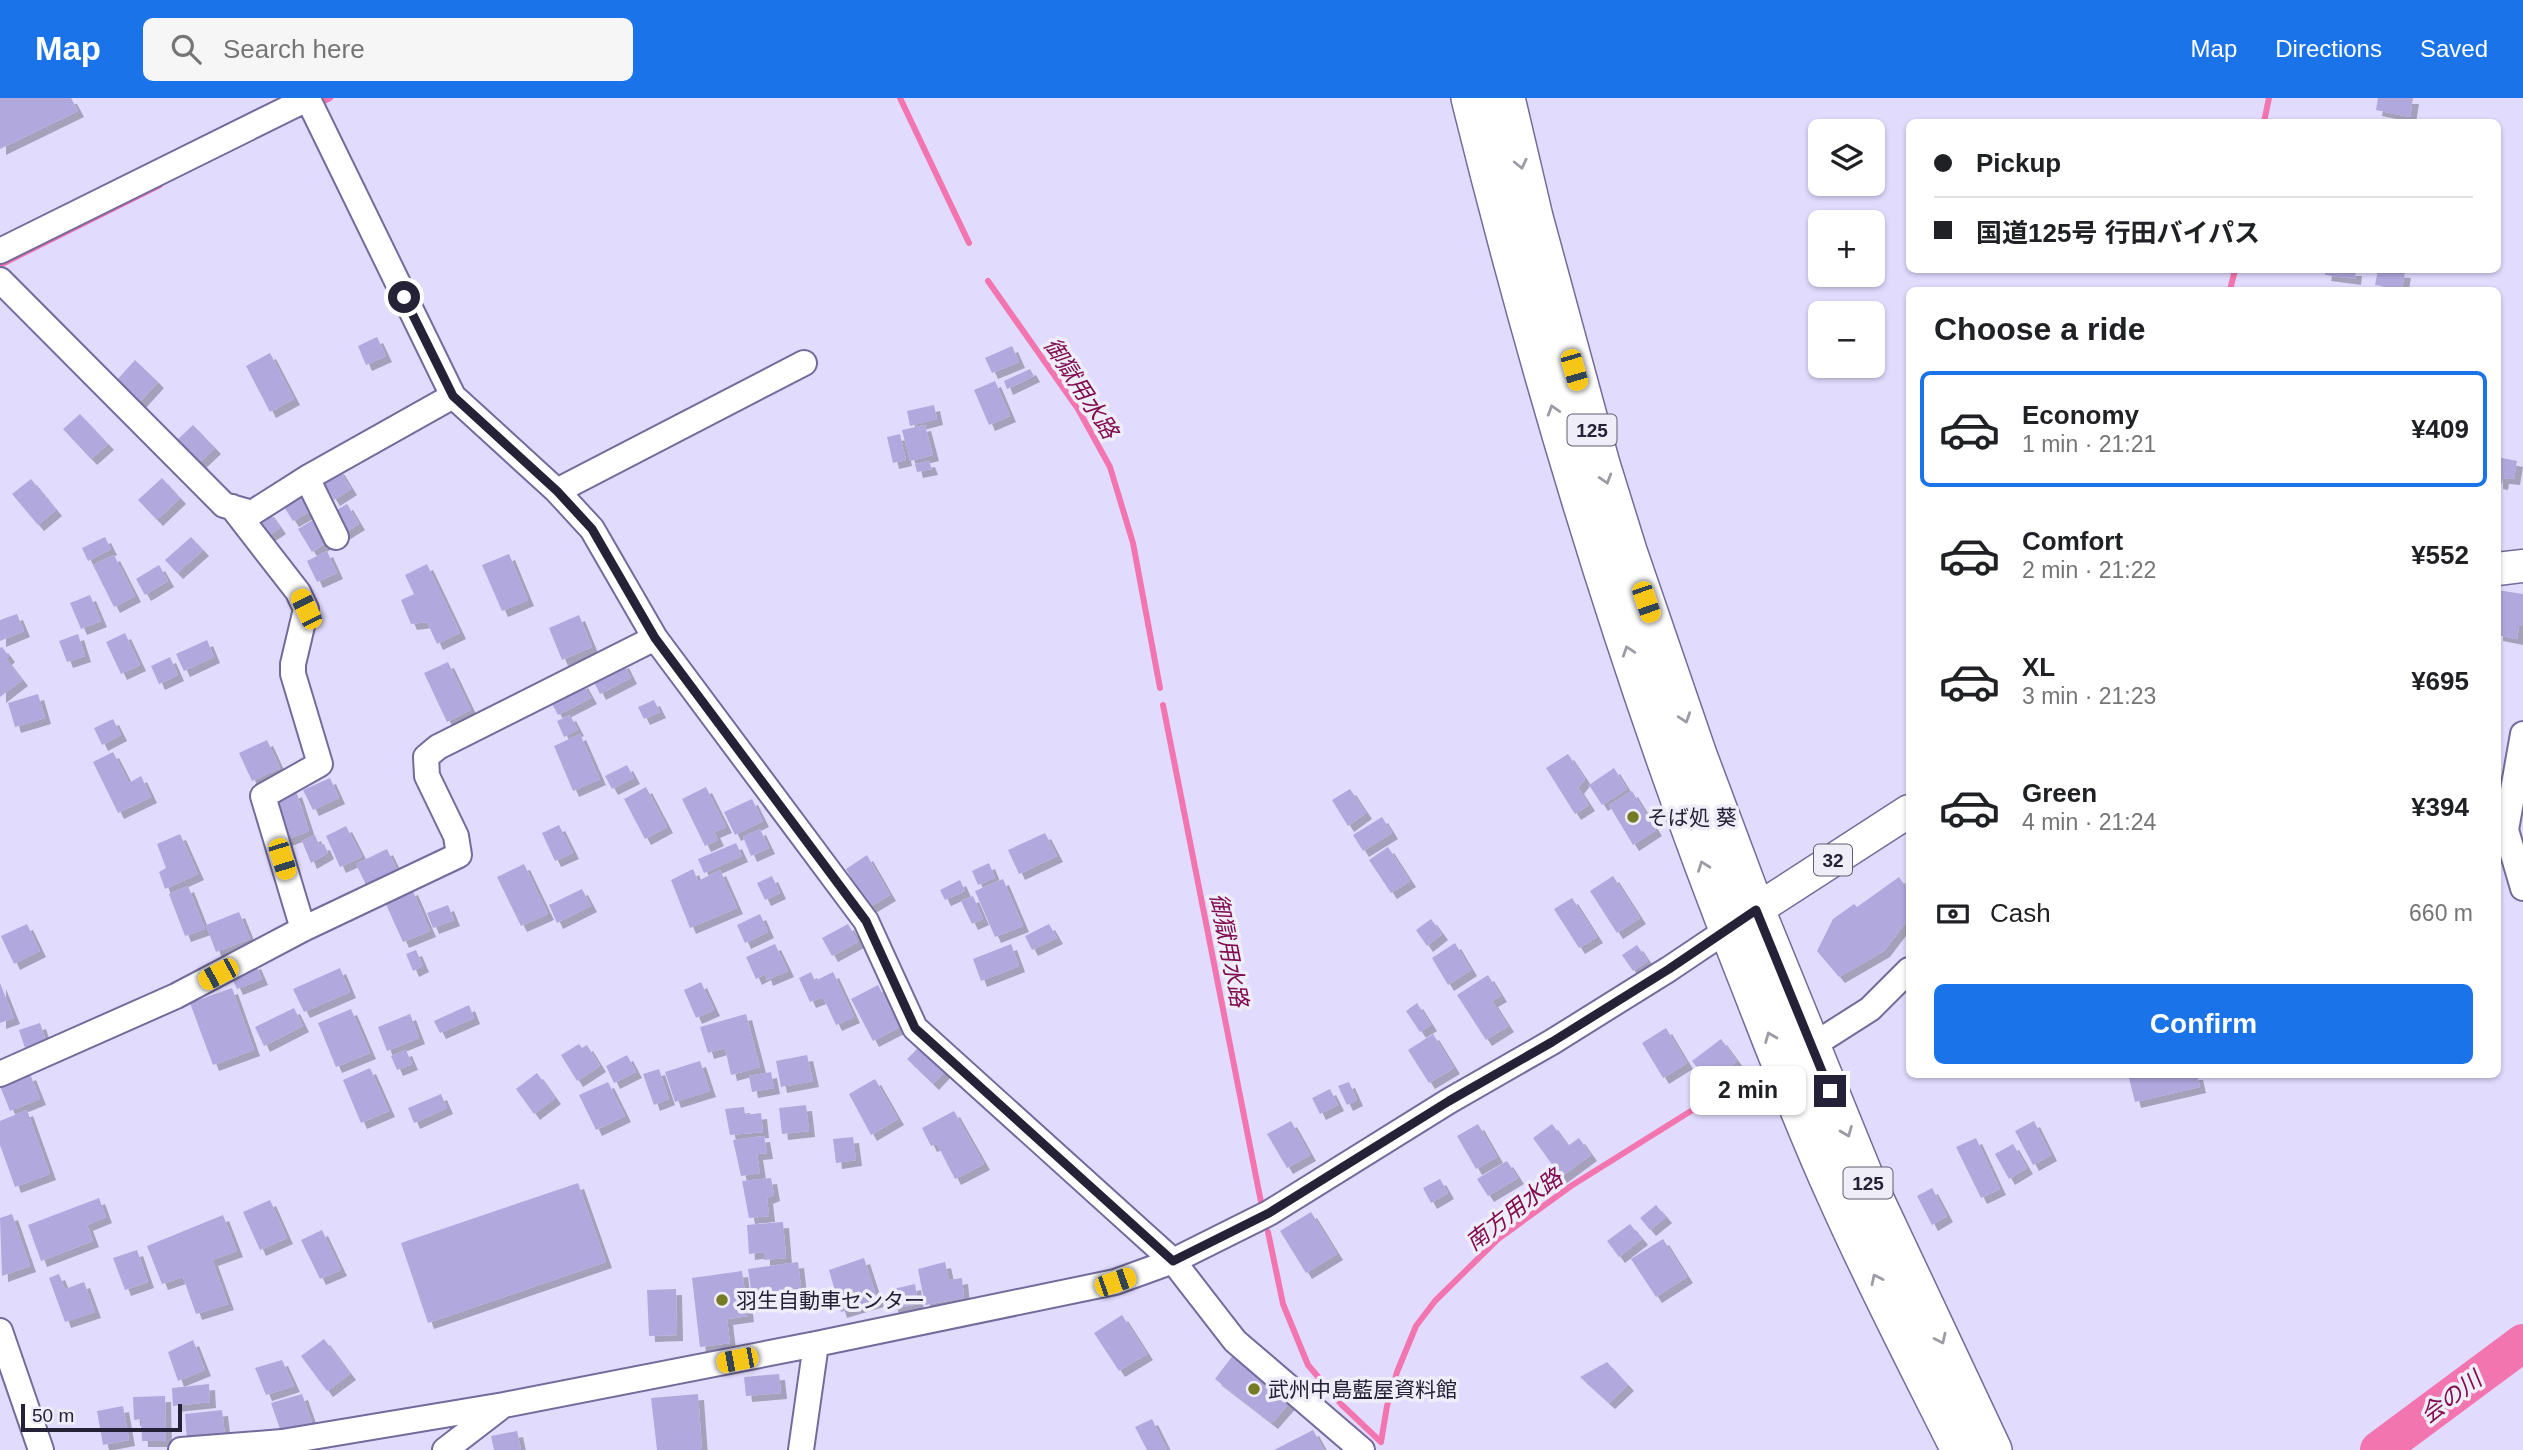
<!DOCTYPE html>
<html lang="en">
<head>
<meta charset="utf-8">
<style>
  body { margin:0; font-family:Helvetica,"Noto Sans JP",sans-serif; background:#f6f6f6; color:#202124; height:100vh; display:flex; flex-direction:column; font-size:26px; white-space:nowrap }
  * { box-sizing:border-box; margin:0 }
  p { font-size:23px; color:#757577 }
  .icon { flex:none; width:38px; height:38px; fill:none; stroke:currentColor; stroke-width:2; stroke-linecap:round; stroke-linejoin:round }
  .map { position:relative; flex:1; overflow:hidden }
  .side { position:absolute; left:1906px; top:189px; width:595px; height:791px; display:flex; flex-direction:column; background:#fff; border-radius:10px; box-shadow:0 2px 5px #0004 }
  .side>* { flex:none }
  .guide { position:absolute; left:1906px; top:21px; width:595px; height:154px; border-radius:10px; box-shadow:0 2px 5px #0004; display:grid; align-content:center; height:154px; padding:0 28px; background:#fff }
  .tools { position:absolute; left:1808px; top:21px; display:grid; gap:14px }
  .tools a { display:grid; place-items:center; width:77px; height:77px; border-radius:10px; background:#fff; box-shadow:0 2px 5px #0004; font-size:35px }
  .scale { position:absolute; left:21px; bottom:18px; width:161px; box-sizing:border-box; padding-left:7px; border:4px solid #252136; border-top:0; font-size:19px; line-height:24px; white-space:nowrap; color:#252136; -webkit-text-stroke:5px #eeedf8; paint-order:stroke }
  .end { position:absolute; width:32px; height:32px; margin:-16px; border:9px solid #252136; background:#fff; box-shadow:0 0 0 4px #fff }
  .from { border-radius:50% }
  .bubble { position:absolute; height:49px; border-radius:10px; background:#fff; box-shadow:0 2px 5px #0004; font-size:23px; font-weight:700; line-height:49px; text-align:center }
  .car { position:absolute; width:21px; height:42px; margin:-21px -10px; border-radius:9px; box-shadow:0 0 5px 2px #0007; background:linear-gradient(#f5c518 24%,#345 0 40%,#f5c518 0 76%,#345 0 86%,#f5c518 0) }
  .guide b { display:flex; align-items:center; gap:24px; height:66px; font-size:26px }
  .guide b+b { border-top:2px solid #e0e0e0 }
  .guide i { width:18px; height:18px; background:#202124 }
  ul { padding:0; list-style:none }
  li { display:flex; align-items:center; gap:21px; height:116px; margin:0 14px 10px; padding:0 14px; border:4px solid transparent; border-radius:10px }
  li div { flex:1 }
  li b { display:block; font-size:26px }
  li em { font-style:normal; font-weight:700 }
  li.active { border-color:#1a73e8 }
  li>.icon { width:63px; height:63px; stroke-width:1.5 }
  h2 { padding:0 28px; font-size:32px; line-height:84px }
  .pay { display:flex; align-items:center; gap:18px; height:77px; padding:0 28px; font-size:26px }
  .pay p { margin-inline-start:auto }
  .button { display:flex; gap:14px; margin-top:auto; padding:14px 28px }
  .button a { flex:1; height:80px; border-radius:10px; background:#1a73e8; color:#fff; font-size:28px; font-weight:700; line-height:80px; text-align:center }
  header { display:flex; align-items:center; gap:42px; box-sizing:border-box; height:98px; padding:0 35px; background:#1a73e8; color:#fff }
  header strong { font-size:33px }
  nav { display:flex; gap:38px; margin-inline-start:auto; font-size:24px }
  .search { width:490px; height:63px; background:#f6f6f6; display:flex; align-items:center; gap:18px; box-sizing:border-box; padding:0 24px; border-radius:10px; color:#757577; font-size:26px }
  .map>svg:first-child { display:block }
  .lines { fill:none; stroke-linecap:round; stroke-linejoin:round }
  .stream { stroke:#f375b0; stroke-width:6 }
  .river { stroke:#f375b0; stroke-width:38 }
  .building { fill:#b1a8de; filter:url(#shadow) }
  .minor-casing { stroke:#746a9c; stroke-width:28 }
  .major-casing { stroke:#746a9c; stroke-width:35 }
  .highway-casing { stroke:#746a9c; stroke-width:40 }
  .minor { stroke:#fff; stroke-width:24 }
  .major { stroke:#fff; stroke-width:32 }
  .highway { stroke:#fff; stroke-width:37 }
  .oneway { stroke:#9d9ba5 }
  .route { stroke:#252136; stroke-width:9 }
  .poi-dot { fill:#757b24; stroke:#eeedf8; stroke-width:2.5 }
  .labels { text-anchor:middle; dominant-baseline:central; stroke-width:7; stroke-linejoin:round; paint-order:stroke }
  .shield { fill:#eeedf8; stroke:#615e70; stroke-width:2 }
  .shield-label { font-size:19px; font-weight:bold; fill:#252136 }
  .poi-label { font-size:21px; fill:#252136; stroke:#eeedf8; text-anchor:start }
  .water-label { font-size:23px; font-style:italic; fill:#820c50; stroke:#eeedf8 }
</style>
</head>
<body>
<header>
<strong>Map</strong>
<div class="search"><svg class="icon" aria-label="search" viewBox="0 0 24 24"><circle cx="10" cy="10" r="6"/><path d="M15 15l6 6"/></svg>Search here</div>
<nav><a>Map</a><a>Directions</a><a>Saved</a></nav>
</header>
<div class="map">
<svg width="2523" height="1352" viewBox="0 0 2523 1352">
  <defs>
    <filter id="shadow"><feDropShadow dx="6" dy="6" stdDeviation="0" flood-color="#0004"/></filter>
  </defs>
  <rect width="100%" height="100%" fill="#e1dcfe"/>
  <g class="lines">
    <path class="stream" d="M900,0L969,145
      M316,7L330,0
      M2264,24L2269,0
      M0,167L160,87
      M988,183L1078,311L1110,369L1133,445L1160,590
      M2230,192L2235,172
      M1163,607L1261,1104
      M1268,1134L1283,1206L1308,1267L1342,1307L1381,1344
      M1381,1344L1387,1308L1397,1274L1416,1228L1435,1203L1498,1141L1571,1088L1750,976"/>
    <path class="river" d="M2379,1352L2523,1245"/>
  </g>
  <path class="building" d="M0,0H71L78,13L0,51Z
    M2378,0H2413L2410,19L2376,12Z
    M2326,172H2356L2355,181L2325,177Z
    M2378,172L2405,174L2402,191L2375,187Z
    M377,239L386,258L366,267L358,248Z
    M1012,248L1019,264L992,275L985,260Z
    M270,255L294,301L270,314L246,268Z
    M135,262L158,284L139,305L116,283Z
    M1030,271L1034,278L1007,291L1004,283Z
    M995,283L1010,318L989,327L974,292Z
    M934,307L937,321L910,328L907,313Z
    M80,316L108,346L91,361L63,331Z
    M193,327L215,350L197,367L175,344Z
    M925,327L933,357L910,363L902,332Z
    M900,336L906,362L893,365L887,339Z
    M2497,359L2517,363L2514,381L2503,380L2502,386L2497,385Z
    M929,363L932,371L917,374L915,366Z
    M338,370L351,391L334,402L321,381Z
    M162,380L180,400L157,422L138,402Z
    M31,381L56,412L38,427L12,396Z
    M301,391L314,411L293,423L281,404Z
    M347,406L359,426L343,436L330,416Z
    M268,413L280,430L265,440L253,423Z
    M316,420L330,442L312,454L298,431Z
    M105,439L111,451L88,463L82,450Z
    M191,439L203,452L177,475L165,462Z
    M327,453L337,475L317,484L307,463Z
    M509,456L528,502L502,513L482,467Z
    M114,457L135,498L114,509L93,467Z
    M427,466L460,535L437,546L427,524L411,526L401,502L414,496L405,477Z
    M159,467L168,483L145,497L136,481Z
    M2497,492L2523,496V528H2519L2517,541L2497,537Z
    M90,497L101,523L81,531L70,505Z
    M17,516L24,533L0,543V522Z
    M579,517L592,549L562,562L549,530Z
    M125,535L140,567L121,576L106,544Z
    M78,536L85,558L67,564L59,543Z
    M207,542L214,559L184,573L176,556Z
    M2,549L9,558L6,561L22,582L0,599V550Z
    M170,559L178,577L159,586L151,568Z
    M448,564L471,612L447,624L424,575Z
    M623,564L631,580L600,596L592,580Z
    M582,584L591,600L558,617L550,602Z
    M38,596L45,620L15,629L8,605Z
    M654,602L660,614L644,621L638,609Z
    M570,617L578,632L564,639L557,623Z
    M113,621L121,637L102,647L94,630Z
    M580,636L600,681L573,693L554,648Z
    M267,642L280,670L252,683L239,655Z
    M113,654L129,685L141,678L151,699L118,715L93,664Z
    M1568,656L1585,681L1578,690L1589,707L1575,716L1546,670Z
    M627,667L634,680L612,691L605,678Z
    M1614,670L1627,691L1602,707L1589,687Z
    M330,680L339,700L313,712L303,692Z
    M646,689L667,729L645,741L624,701Z
    M706,689L726,729L714,734L718,742L705,748L682,701Z
    M1350,691L1366,715L1348,728L1332,702Z
    M296,693L309,733L286,742L273,704Z
    M1632,693L1656,732L1633,747L1609,707Z
    M752,701L763,723L735,737L724,714Z
    M1382,719L1392,735L1363,753L1353,737Z
    M559,727L573,755L555,763L542,735Z
    M346,728L362,759L340,769L326,738Z
    M760,731L769,750L751,758L743,739Z
    M1045,735L1057,758L1019,776L1008,752Z
    M180,736L198,776L165,791L159,774L166,770L157,746Z
    M315,737L319,747L324,746L328,755L311,765L302,743Z
    M736,745L742,758L704,775L698,761Z
    M1388,749L1410,783L1391,795L1369,762Z
    M387,751L398,774L367,789L356,766Z
    M867,757L890,797L868,810L846,771Z
    M989,765L995,780L978,787L972,773Z
    M524,766L548,816L521,828L497,779Z
    M693,771L698,783L720,772L737,810L690,830L671,782Z
    M772,778L780,795L765,802L757,785Z
    M1613,778L1640,820L1617,835L1590,793Z
    M1899,779L1909,793V820L1884,853L1839,879L1817,853L1833,821L1854,806L1857,809Z
    M1003,781L1023,828L995,839L975,793Z
    M960,782L965,793L945,802L940,792Z
    M188,788L205,831L185,838L169,796Z
    M412,791L430,833L403,844L384,802Z
    M582,791L591,808L557,825L549,807Z
    M973,798L983,821L972,826L961,803Z
    M1572,800L1597,839L1579,850L1554,811Z
    M448,807L454,822L433,830L427,815Z
    M239,814L250,841L216,854L206,827Z
    M760,816L768,834L745,845L737,827Z
    M1431,821L1442,836L1427,848L1416,832Z
    M27,826L40,853L14,866L1,838Z
    M848,826L858,844L832,858L822,840Z
    M1049,826L1057,840L1032,852L1025,838Z
    M1455,845L1471,872L1448,887L1432,860Z
    M775,846L788,873L767,882L765,876L756,881L746,859Z
    M1011,846L1019,868L981,883L973,861Z
    M1637,847L1648,863L1633,873L1622,857Z
    M416,852L423,868L413,873L406,856Z
    M255,865L262,881L237,891L230,876Z
    M340,870L350,894L304,914L293,891Z
    M811,874L815,883L833,874L854,919L836,927L823,899L810,904L799,880Z
    M1488,877L1501,898L1492,903L1508,928L1486,942L1457,897Z
    M701,884L714,912L696,920L684,892Z
    M0,885L14,920L0,925Z
    M878,887L900,929L873,943L851,901Z
    M232,890L254,952L213,967L190,905Z
    M1417,905L1431,927L1420,934L1406,913Z
    M469,907L474,920L440,935L434,923Z
    M294,910L303,928L264,948L255,929Z
    M351,911L370,955L336,969L318,925Z
    M410,916L419,940L387,953L378,929Z
    M746,916L760,969L731,977L725,950L708,955L700,929Z
    M40,925L46,943L25,950L19,932Z
    M1666,930L1687,965L1663,980L1642,945Z
    M1433,936L1454,970L1429,985L1408,952Z
    M1721,941L1737,963L1709,985L1692,963Z
    M579,946L582,950L587,947L600,968L577,983L561,957Z
    M921,947L947,971L933,986L907,961Z
    M406,952L412,966L397,972L391,958Z
    M627,957L636,974L614,985L606,968Z
    M807,957L813,983L781,989L776,963Z
    M700,963L710,993L675,1004L665,974Z
    M370,970L389,1013L361,1025L343,982Z
    M659,971L669,1001L654,1007L643,976Z
    M771,974L774,990L752,994L749,978Z
    M537,975L555,1000L534,1016L516,991Z
    M30,976L40,1001L10,1013L0,988Z
    M2128,976H2197L2200,989L2135,1004Z
    M875,981L898,1021L871,1037L849,996Z
    M608,984L625,1018L596,1032L579,997Z
    M1349,984L1357,1002L1347,1007L1338,988Z
    M1330,991L1338,1007L1320,1016L1312,1000Z
    M441,996L447,1010L414,1025L408,1010Z
    M806,1007L809,1033L782,1036L779,1010Z
    M744,1009L745,1017L761,1015L763,1034L730,1037L725,1011Z
    M27,1012L50,1076L15,1089L0,1047V1023Z
    M954,1013L984,1066L955,1081L937,1046L931,1048L922,1030Z
    M1291,1023L1310,1057L1287,1070L1267,1036Z
    M2034,1023L2051,1057L2033,1067L2015,1033Z
    M1478,1026L1497,1059L1476,1071L1457,1038Z
    M1552,1026L1568,1048L1579,1040L1591,1057L1561,1079L1533,1040Z
    M764,1038L767,1055L757,1056L760,1075L741,1078L733,1042Z
    M853,1039L856,1062L836,1065L833,1041Z
    M1976,1040L2000,1091L1981,1100L1956,1049Z
    M2013,1046L2027,1070L2009,1081L1995,1056Z
    M1507,1063L1518,1080L1488,1098L1477,1081Z
    M771,1080L774,1097L767,1100L769,1118L749,1120L742,1083Z
    M1440,1081L1448,1095L1431,1105L1423,1090Z
    M578,1085L606,1164L428,1225L401,1145Z
    M1932,1090L1947,1118L1932,1127L1917,1098Z
    M99,1100L106,1119L87,1127L93,1143L41,1163L28,1127Z
    M270,1102L287,1140L260,1152L243,1114Z
    M1656,1107L1666,1119L1650,1132L1640,1120Z
    M1311,1114L1337,1156L1306,1175L1280,1133Z
    M12,1116L30,1168L2,1178L0,1120Z
    M223,1117L237,1153L212,1162L228,1206L196,1216L183,1179L162,1186L147,1148Z
    M783,1124L786,1160L764,1162V1154L749,1156L747,1127Z
    M1630,1126L1642,1141L1619,1159L1607,1143Z
    M322,1132L341,1172L320,1181L301,1142Z
    M1663,1141L1687,1179L1656,1199L1631,1161Z
    M137,1152L148,1184L125,1192L113,1160Z
    M864,1160L878,1203L841,1214L829,1172Z
    M798,1164L802,1199L753,1205L748,1171Z
    M945,1164L949,1182L962,1180L964,1200L925,1207L918,1171Z
    M742,1173L748,1218L727,1221L730,1245L700,1249L692,1180Z
    M59,1176L65,1191L84,1184L95,1214L65,1224L49,1180Z
    M915,1186L918,1206L893,1211L889,1192Z
    M676,1191L677,1237L649,1238L647,1192Z
    M1122,1217L1147,1256L1119,1273L1094,1235Z
    M324,1241L350,1276L327,1293L301,1258Z
    M193,1242L205,1272L178,1283L168,1254Z
    M1234,1256L1293,1301L1272,1325L1215,1281Z
    M282,1262L294,1288L266,1297L255,1270Z
    M1607,1264L1628,1287L1609,1305L1580,1279Z
    M779,1276L781,1295L746,1298L744,1279Z
    M209,1286L210,1304L173,1308L172,1290Z
    M302,1296L312,1325L280,1331L271,1305Z
    M698,1296L702,1352H657L651,1300Z
    M165,1298L166,1343H142L141,1321L134,1322L133,1299Z
    M123,1308L129,1342L103,1347L97,1313Z
    M222,1312L225,1338L187,1342L185,1316Z
    M1152,1321L1167,1351L1164,1352H1147L1135,1329Z
    M1313,1332L1324,1352H1274Z
    M517,1333L521,1352H494L491,1338Z"/>
  <g class="lines">
    <g class="minor-casing">
      <path id="minor" d="M308,1L453,298L557,393L592,431L655,540
        M0,153L309,0
        M0,182L224,407L252,415L307,380L453,298
        M307,380L336,439
        M557,393L804,265
        M232,409L298,494L306,511L293,566V576L320,666L263,698L303,831
        M2523,636L2506,732L2523,790
        M1812,948L1870,911L1909,872
        M0,976L176,898L303,831L459,757L456,738L427,678L426,659L438,649L655,540L866,823L915,930L1173,1163L1235,1243L1362,1352
        M0,1233L41,1352
        M181,1352L282,1344L504,1307L816,1246L1115,1184L1173,1163L1269,1115L1449,1003L1552,944L1669,871L1739,824
        M445,1352L501,1309
        M801,1352L816,1246"/>
    </g>
    <g class="major-casing">
      <path id="major" d="M2497,471L2523,468
        M1756,812L1909,713"/>
    </g>
    <g class="highway-casing">
      <path id="highway" d="M1470,0C1543,295 1631,587 1743,870C1773,946 1802,1024 1836,1098C1874,1184 1918,1268 1960,1352
        M1506,0L1534,119L1601,366L1628,453L1698,657L1756,812L1866,1082L1993,1352"/>
    </g>
    <use href="#minor" class="minor"/>
    <use href="#major" class="major"/>
    <use href="#highway" class="highway"/>
  </g>
  <defs><path id="oneway-chevron" d="M-2-3.5L2.5 0L-2 3.5" fill="none" stroke-width="1.6" stroke-linecap="round" stroke-linejoin="round" transform="scale(1.75)"/></defs>
  <g class="oneway">
    <use href="#oneway-chevron" transform="translate(1521 66) rotate(77)"/>
    <use href="#oneway-chevron" transform="translate(1553 312) rotate(-107)"/>
    <use href="#oneway-chevron" transform="translate(1606 381) rotate(73)"/>
    <use href="#oneway-chevron" transform="translate(1628 553) rotate(-108)"/>
    <use href="#oneway-chevron" transform="translate(1685 620) rotate(71)"/>
    <use href="#oneway-chevron" transform="translate(1703 768) rotate(-110)"/>
    <use href="#oneway-chevron" transform="translate(1770 939) rotate(-112)"/>
    <use href="#oneway-chevron" transform="translate(1847 1034) rotate(68)"/>
    <use href="#oneway-chevron" transform="translate(1876 1181) rotate(-116)"/>
    <use href="#oneway-chevron" transform="translate(1941 1241) rotate(65)"/>
  </g>
  <g class="lines">
    <path class="route" d="M404,199L453,298L557,393L592,431L655,540L866,823L915,930L1173,1163L1269,1115L1449,1003L1552,944L1669,871L1756,812L1830,993"/>
  </g>
  <g class="poi-dot">
    <circle cx="1633" cy="719" r="7"/>
    <circle cx="722" cy="1202" r="7"/>
    <circle cx="1254" cy="1291" r="7"/>
  </g>
  <g class="labels">
    <g class="shield">
      <rect x="1567.5" y="316.5" width="49" height="31" rx="5"/>
      <rect x="1814" y="746.5" width="38" height="31" rx="5"/>
      <rect x="1843.5" y="1069.5" width="49" height="31" rx="5"/>
    </g>
    <g class="shield-label">
      <text x="1592" y="332">125</text>
      <text x="1833" y="762">32</text>
      <text x="1868" y="1085">125</text>
    </g>
    <g class="poi-label">
      <text x="1647" y="719">そば処 葵</text>
      <text x="736" y="1202">羽生自動車センター</text>
      <text x="1268" y="1291">武州中島藍屋資料館</text>
    </g>
    <g class="water-label">
      <text transform="translate(1081 290) rotate(57)">御獄用水路</text>
      <text transform="translate(1229 852) rotate(79)">御獄用水路</text>
      <text transform="translate(1514 1112) rotate(-38)">南方用水路</text>
      <text transform="translate(2451 1299) rotate(-37)">会の川</text>
    </g>
  </g>
</svg>
<div class="tools">
<a><svg class="icon" aria-label="layers" viewBox="0 0 24 24"><path d="M12 4l9 5-9 5-9-5zM3 14l9 5 9-5"/></svg></a>
<a>+</a>
<a>−</a>
</div>
<div class="scale">50 m</div>
<i class="end from" style="left:404px;top:199px"></i>
<i class="end" style="left:1830px;top:993px"></i>
<div class="bubble" style="left:1690px;top:968px;width:116px">2 min</div>
<i class="car" style="left:1574px;top:272px;rotate:164deg"></i>
<i class="car" style="left:1646px;top:504px;rotate:161deg"></i>
<i class="car" style="left:306px;top:511px;rotate:334deg"></i>
<i class="car" style="left:282px;top:761px;rotate:163deg"></i>
<i class="car" style="left:218px;top:876px;rotate:242deg"></i>
<i class="car" style="left:1115px;top:1184px;rotate:71deg"></i>
<i class="car" style="left:737px;top:1262px;rotate:259deg"></i>
<div class="guide">
<b><i class="from"></i>Pickup</b>
<b><i></i>国道125号 行田バイパス</b>
</div>
<section class="side">
<h2>Choose a ride</h2>
<ul>
<li class="active"><svg class="icon" aria-label="car" viewBox="0 0 24 24"><path d="M5 17H2v-5l4-1 3-4h7l3 4 3 1v5h-3M9 17h6M6 11h13"/><circle cx="7" cy="17" r="2"/><circle cx="17" cy="17" r="2"/></svg><div><b>Economy</b><p>1 min · 21:21</p></div><em>¥409</em></li>
<li><svg class="icon" aria-label="car" viewBox="0 0 24 24"><path d="M5 17H2v-5l4-1 3-4h7l3 4 3 1v5h-3M9 17h6M6 11h13"/><circle cx="7" cy="17" r="2"/><circle cx="17" cy="17" r="2"/></svg><div><b>Comfort</b><p>2 min · 21:22</p></div><em>¥552</em></li>
<li><svg class="icon" aria-label="car" viewBox="0 0 24 24"><path d="M5 17H2v-5l4-1 3-4h7l3 4 3 1v5h-3M9 17h6M6 11h13"/><circle cx="7" cy="17" r="2"/><circle cx="17" cy="17" r="2"/></svg><div><b>XL</b><p>3 min · 21:23</p></div><em>¥695</em></li>
<li><svg class="icon" aria-label="car" viewBox="0 0 24 24"><path d="M5 17H2v-5l4-1 3-4h7l3 4 3 1v5h-3M9 17h6M6 11h13"/><circle cx="7" cy="17" r="2"/><circle cx="17" cy="17" r="2"/></svg><div><b>Green</b><p>4 min · 21:24</p></div><em>¥394</em></li>
</ul>
<div class="pay"><svg class="icon" aria-label="cash" viewBox="0 0 24 24"><path d="M3 7h18v10H3z"/><circle cx="12" cy="12" r="2"/></svg>Cash<p>660 m</p></div>
<div class="button"><a>Confirm</a></div>
</section>
</div>
</body>
</html>
